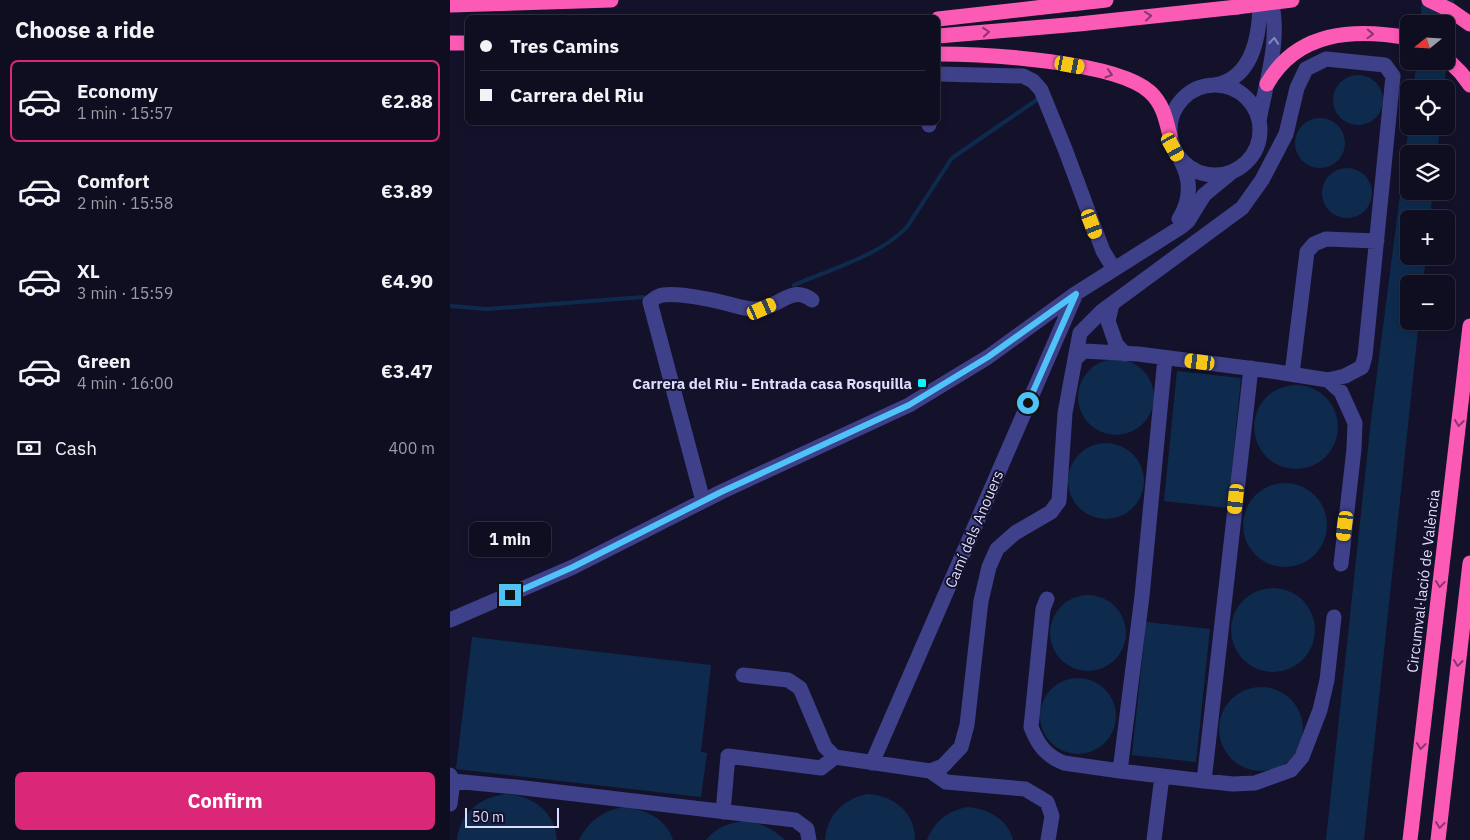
<!DOCTYPE html>
<html lang="en">
<head>
<meta charset="utf-8">
<style>
  body { margin:0; font-family:"IBM Plex Sans",sans-serif; background:#1d1c2d; color:#f1f3f6; height:100vh; display:flex; flex-direction:column; font-size:19px; white-space:nowrap }
  * { box-sizing:border-box; margin:0 }
  p { font-size:16px; color:#9b9ca5 }
  .icon { flex:none; width:28px; height:28px; fill:none; stroke:currentColor; stroke-width:2; stroke-linecap:round; stroke-linejoin:round }
  .map { position:relative; flex:1; overflow:hidden }
  .side { display:flex; flex-direction:column; background:#0f0e20; width:450px }
  .side>* { flex:none }
  .top-card { position:absolute; left:15px; top:15px; width:475px; height:110px; border-radius:8px; box-shadow:0 2px 8px #0003,0 0 0 1px #2f2e3e; display:grid; align-content:center; height:110px; padding:0 15px; background:#0f0e20 }
  .needle { width:32px; rotate:252deg }
  .fabs { position:absolute; left:950px; top:15px; display:grid; gap:10px }
  .fabs a { display:grid; place-items:center; width:55px; height:55px; border-radius:8px; background:#0f0e20; box-shadow:0 2px 8px #0003,0 0 0 1px #2f2e3e; font-size:25px }
  .scale { position:absolute; left:15px; bottom:12px; width:94px; box-sizing:border-box; padding-left:5px; border:2px solid #deddfe; border-top:0; font-size:14px; line-height:18px; white-space:nowrap; color:#deddfe; -webkit-text-stroke:4px #14122b; paint-order:stroke }
  .end { position:absolute; width:22px; height:22px; margin:-11px; border:6px solid #4fc3f7; background:#111; box-shadow:0 0 0 2px #111 }
  .from { border-radius:50% }
  .bubble { position:absolute; height:35px; border-radius:8px; background:#0f0e20; box-shadow:0 2px 8px #0003,0 0 0 1px #2f2e3e; font-size:16px; font-weight:800; line-height:35px; text-align:center }
  .car { position:absolute; width:15px; height:30px; margin:-15px -8px; border-radius:6px; box-shadow:0 0 4px 1px #0007; background:linear-gradient(#f5c518 24%,#345 0 40%,#f5c518 0 76%,#345 0 86%,#f5c518 0) }
  .top-card b { display:flex; align-items:center; gap:18px; height:48px; font-size:19px }
  .top-card b+b { border-top:1px solid #2f2e3e }
  .top-card i { width:12px; height:12px; background:#f1f3f6 }
  ul { padding:0; list-style:none }
  li { display:flex; align-items:center; gap:15px; height:82px; margin:0 10px 8px; padding:0 5px; border:2px solid transparent; border-radius:8px }
  li div { flex:1 }
  li b { display:block; font-size:19px }
  li em { font-style:normal; font-weight:800 }
  li.active { border-color:#db2777 }
  li>.icon { width:45px; height:45px; stroke-width:1.5 }
  h2 { padding:0 15px; font-size:22px; line-height:60px }
  .pay { display:flex; align-items:center; gap:12px; height:55px; padding:0 15px; font-size:19px }
  .pay p { margin-inline-start:auto }
  .primary-button { display:flex; gap:10px; margin-top:auto; padding:10px 15px }
  .primary-button a { flex:1; height:58px; border-radius:8px; background:#db2777; color:#fff; font-size:20px; font-weight:800; line-height:58px; text-align:center }
  main { display:flex; flex:1; min-height:0 }
  .map>svg:first-child { display:block }
  .water { fill:#0e2b4e }
  .lines { fill:none; stroke-linecap:round; stroke-linejoin:round }
  .stream { stroke:#0e2b4e; stroke-width:4 }
  .minor { stroke:#3e4189; stroke-width:15 }
  .highway { stroke:#fc5bb5; stroke-width:15 }
  .highway-bridge { stroke:#fc5bb5; stroke-width:15 }
  .oneway { stroke:#883670 }
  .oneway2 { stroke:#8687be }
  .route { stroke:#4fc3f7; stroke-width:6 }
  .poi-dot { fill:#0df5fa; stroke:#14122b; stroke-width:2 }
  .labels { text-anchor:middle; dominant-baseline:central; stroke-width:4; stroke-linejoin:round; paint-order:stroke }
  .poi-label { font-size:15px; font-weight:bold; fill:#deddfe; stroke:#14122b; text-anchor:end }
  .street-label { font-size:15px; fill:#deddfe; stroke:#14122b }
</style>
</head>
<body>
<main>
<section class="side">
<h2>Choose a ride</h2>
<ul>
<li class="active"><svg class="icon" aria-label="car" viewBox="0 0 24 24"><path d="M5 17H2v-5l4-1 3-4h7l3 4 3 1v5h-3M9 17h6M6 11h13"/><circle cx="7" cy="17" r="2"/><circle cx="17" cy="17" r="2"/></svg><div><b>Economy</b><p>1 min · 15:57</p></div><em>€2.88</em></li>
<li><svg class="icon" aria-label="car" viewBox="0 0 24 24"><path d="M5 17H2v-5l4-1 3-4h7l3 4 3 1v5h-3M9 17h6M6 11h13"/><circle cx="7" cy="17" r="2"/><circle cx="17" cy="17" r="2"/></svg><div><b>Comfort</b><p>2 min · 15:58</p></div><em>€3.89</em></li>
<li><svg class="icon" aria-label="car" viewBox="0 0 24 24"><path d="M5 17H2v-5l4-1 3-4h7l3 4 3 1v5h-3M9 17h6M6 11h13"/><circle cx="7" cy="17" r="2"/><circle cx="17" cy="17" r="2"/></svg><div><b>XL</b><p>3 min · 15:59</p></div><em>€4.90</em></li>
<li><svg class="icon" aria-label="car" viewBox="0 0 24 24"><path d="M5 17H2v-5l4-1 3-4h7l3 4 3 1v5h-3M9 17h6M6 11h13"/><circle cx="7" cy="17" r="2"/><circle cx="17" cy="17" r="2"/></svg><div><b>Green</b><p>4 min · 16:00</p></div><em>€3.47</em></li>
</ul>
<div class="pay"><svg class="icon" aria-label="cash" viewBox="0 0 24 24"><path d="M3 7h18v10H3z"/><circle cx="12" cy="12" r="2"/></svg>Cash<p>400 m</p></div>
<div class="primary-button"><a>Confirm</a></div>
</section>
<div class="map">
<svg width="1020" height="840" viewBox="0 0 1020 840">
  <rect width="100%" height="100%" fill="#14122b"/>
  <path class="water" d="M972,0H1004L994,89H963L967,61H996V24H970Z
    M883 100a25 25 0 1 1 50 0a25 25 0 1 1-50 0Z
    M845 143a25 25 0 1 1 50 0a25 25 0 1 1-50 0Z
    M959,125L990,126L987,154H959V191H983L980,219H959V256H976L973,284H959V321H969L914,840H876L921,420Z
    M872 193a25 25 0 1 1 50 0a25 25 0 1 1-50 0Z
    M628 397a38 38 0 1 1 76 0a38 38 0 1 1-76 0Z
    M727,371L791,378L778,508L714,501Z
    M804 427a42 42 0 1 1 84 0a42 42 0 1 1-84 0Z
    M618 481a38 38 0 1 1 76 0a38 38 0 1 1-76 0Z
    M793 525a42 42 0 1 1 84 0a42 42 0 1 1-84 0Z
    M781 630a42 42 0 1 1 84 0a42 42 0 1 1-84 0Z
    M600 633a38 38 0 1 1 76 0a38 38 0 1 1-76 0Z
    M696,622L760,629L746,762L682,755Z
    M22,637L261,665L251,752L257,753L251,797L6,769Z
    M590 716a38 38 0 1 1 76 0a38 38 0 1 1-76 0Z
    M769 729a42 42 0 1 1 84 0a42 42 0 1 1-84 0Z
    M55,794C82,795 105,811 107,840H7C10,813 29,798 55,794Z
    M418,794C444,796 465,812 465,840H375C378,814 393,799 418,794Z
    M174,807C195,809 216,818 223,840H129C139,821 152,811 174,807Z
    M518,807C538,809 558,819 563,840H477C485,821 497,811 518,807Z
    M293,821C310,822 322,828 335,840H256C266,828 278,823 293,821Z"/>
  <g class="lines">
    <path class="stream" d="M344,285C379,270 431,255 457,227L502,158L588,99
      M0,306L37,309L193,297"/>
    <path class="minor" d="M488,74L573,76L583,81L591,90L615,149L653,251L664,269
      M765,85C804,78 810,34 810,0
      M720 130a45 45 0 1 1 90 0a45 45 0 1 1-90 0Z
      M809,121C816,81 831,41 821,0
      M479,122V125
      M729,219C741,200 741,180 731,161
      M662,304L658,321L666,344L675,354
      M625,359L630,333L652,311L792,208L812,180L836,134L847,88L856,69L876,59L935,65L943,76L915,356L912,367L895,376L878,380
      M842,374L857,252L864,244L876,239L927,241
      M253,501L200,302C203,300 206,297 209,296C223,291 264,300 279,304C289,307 303,311 313,308C333,303 343,286 362,300
      M597,599L593,609L581,727C588,745 596,756 614,763L670,771L692,596L715,358
      M0,620L123,567L271,492L459,405L538,357L625,294L731,227L738,221L754,195L783,171
      M293,675L338,680L350,688L375,747L385,757
      M422,763L625,296
      M480,771L496,782L575,789L597,802L602,816L598,840
      M670,771L754,781L801,368
      M0,775L3,781L66,787L345,820L357,829L359,840
      M754,781L783,784L805,783L841,770L852,757L870,710L877,680L884,617
      M0,804L3,781
      M273,812L278,756L371,768L385,757L480,771L493,766L511,747L517,725L531,601L539,567L547,549L565,533L601,512L609,501L615,413L625,359L634,351L688,354L821,371L878,380L891,392L905,423L904,449L891,564
      M704,840L712,776"/>
    <path class="highway" d="M979,0L1000,10L1020,24
      M0,5L161,0
      M488,19L656,0
      M488,36L629,24L787,7
      M0,43H18
      M488,54C534,54 666,61 700,92C713,104 716,119 720,136
      M996,58L1011,73L1020,85
      M817,84C847,31 904,28 959,38
      M960,840L1020,326
      M988,840L1020,563"/>
    <path class="highway-bridge" d="M787,7L842,0"/>
  </g>
  <defs><path id="oneway-chevron" d="M-2-3.5L2.5 0L-2 3.5" fill="none" stroke-width="1.6" stroke-linecap="round" stroke-linejoin="round" transform="scale(1.25)"/></defs>
  <g class="oneway">
    <use href="#oneway-chevron" transform="translate(698 16) rotate(-6)"/>
    <use href="#oneway-chevron" transform="translate(536 32) rotate(-5)"/>
    <use href="#oneway-chevron" transform="translate(920 34) rotate(2)"/>
    <use href="#oneway-chevron" transform="translate(659 74) rotate(17)"/>
    <use href="#oneway-chevron" transform="translate(1009 423) rotate(97)"/>
    <use href="#oneway-chevron" transform="translate(990 584) rotate(97)"/>
    <use href="#oneway-chevron" transform="translate(1008 663) rotate(97)"/>
    <use href="#oneway-chevron" transform="translate(971 746) rotate(97)"/>
    <use href="#oneway-chevron" transform="translate(990 825) rotate(97)"/>
  </g>
  <use class="oneway2" href="#oneway-chevron" transform="translate(824 41) rotate(-85)"/>
  <g class="lines">
    <path class="route" d="M60,595L123,567L271,492L459,405L538,357L626,294L578,403"/>
  </g>
  <rect class="poi-dot" x="467" y="378" width="10" height="10" rx="2.5"/>
  <g class="labels">
    <g class="poi-label">
      <text x="462" y="383">Carrera del Riu - Entrada casa Rosquilla</text>
    </g>
    <g class="street-label">
      <text transform="translate(524 529) rotate(-67)">Camí dels Anouers</text>
      <text transform="translate(973 581) rotate(-83)">Circumval·lació de València</text>
    </g>
  </g>
</svg>
<div class="fabs">
<a><svg class="needle" viewBox="-14 -14 28 28"><path d="M0-13l5 13h-10z" fill="#e53935"/><path d="M0 13l5-13h-10z" fill="#9b9ca5"/></svg></a>
<a><svg class="icon" aria-label="locate" viewBox="0 0 24 24"><circle cx="12" cy="12" r="6"/><path d="M12 2v4M12 18v4M2 12h4M18 12h4"/></svg></a>
<a><svg class="icon" aria-label="layers" viewBox="0 0 24 24"><path d="M12 4l9 5-9 5-9-5zM3 14l9 5 9-5"/></svg></a>
<a>+</a>
<a>−</a>
</div>
<div class="scale">50 m</div>
<i class="end from" style="left:578px;top:403px"></i>
<i class="end" style="left:60px;top:595px"></i>
<div class="bubble" style="left:19px;top:522px;width:82px">1 min</div>
<i class="car" style="left:620px;top:65px;rotate:101deg"></i>
<i class="car" style="left:723px;top:147px;rotate:151deg"></i>
<i class="car" style="left:642px;top:224px;rotate:159deg"></i>
<i class="car" style="left:312px;top:309px;rotate:66deg"></i>
<i class="car" style="left:750px;top:362px;rotate:277deg"></i>
<i class="car" style="left:786px;top:499px;rotate:186deg"></i>
<i class="car" style="left:895px;top:526px;rotate:187deg"></i>
<div class="top-card">
<b><i class="from"></i>Tres Camins</b>
<b><i></i>Carrera del Riu</b>
</div>
</div>
</main>
</body>
</html>
